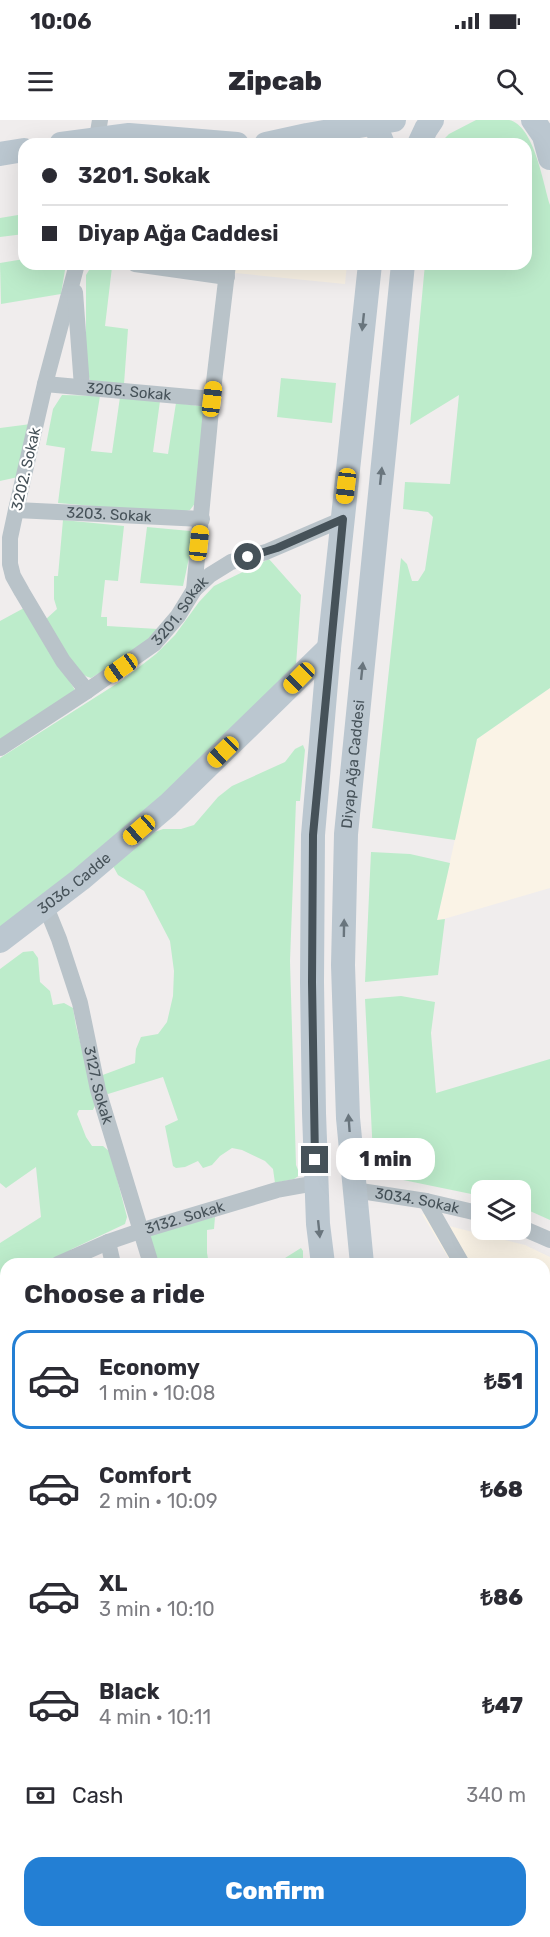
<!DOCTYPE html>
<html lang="en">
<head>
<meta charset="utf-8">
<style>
  body { margin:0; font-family:Rubik,sans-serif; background:#f7f7f7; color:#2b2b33; height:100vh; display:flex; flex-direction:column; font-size:22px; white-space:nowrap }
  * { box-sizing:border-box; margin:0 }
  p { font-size:20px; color:#7c7c81 }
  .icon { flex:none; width:33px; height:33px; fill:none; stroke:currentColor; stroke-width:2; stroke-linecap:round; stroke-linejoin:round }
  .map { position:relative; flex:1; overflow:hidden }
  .drawer { position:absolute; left:0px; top:1138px; width:550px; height:680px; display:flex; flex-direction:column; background:#fff; border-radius:18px 18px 0 0; box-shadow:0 6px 24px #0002 }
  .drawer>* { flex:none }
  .hud { position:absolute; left:18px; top:18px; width:514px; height:132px; border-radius:18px; box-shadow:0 6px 24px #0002; display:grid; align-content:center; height:132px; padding:0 24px; background:#fff }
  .controls { position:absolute; left:471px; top:1060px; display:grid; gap:12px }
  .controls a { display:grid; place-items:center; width:60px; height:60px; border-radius:12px; background:#fff; box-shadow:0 6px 24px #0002; font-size:30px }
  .end { position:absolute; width:27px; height:27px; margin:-14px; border:8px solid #465259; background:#fff; box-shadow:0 0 0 3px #fff }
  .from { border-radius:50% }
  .bubble { position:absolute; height:42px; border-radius:18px; background:#fff; box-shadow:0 6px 24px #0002; font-size:20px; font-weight:800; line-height:42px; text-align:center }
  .car { position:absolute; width:18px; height:36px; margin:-18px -9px; border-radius:8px; box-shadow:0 0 4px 2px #0007; background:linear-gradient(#f5c518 24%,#345 0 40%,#f5c518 0 76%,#345 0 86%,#f5c518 0) }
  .hud b { display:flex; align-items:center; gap:21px; height:57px; font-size:22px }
  .hud b+b { border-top:2px solid #e1e1e2 }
  .hud i { width:15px; height:15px; background:#2b2b33 }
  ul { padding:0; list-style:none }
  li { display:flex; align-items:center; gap:18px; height:99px; margin:0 12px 9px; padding:0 12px; border:3px solid transparent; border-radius:18px }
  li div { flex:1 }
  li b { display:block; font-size:22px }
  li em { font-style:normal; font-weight:800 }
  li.active { border-color:#237fd4 }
  li>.icon { width:54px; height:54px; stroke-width:1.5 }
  h2 { padding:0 24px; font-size:27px; line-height:72px }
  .pay { display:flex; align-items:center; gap:15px; height:66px; padding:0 24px; font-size:22px }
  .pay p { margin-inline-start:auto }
  .cta { display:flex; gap:12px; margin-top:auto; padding:12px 24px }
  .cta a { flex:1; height:69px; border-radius:18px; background:#237fd4; color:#fff; font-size:24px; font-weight:800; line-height:69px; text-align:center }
  .status { display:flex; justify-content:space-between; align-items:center; height:42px; padding:0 30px; background:#fff; direction:ltr }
  .status svg { height:16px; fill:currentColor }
  header { display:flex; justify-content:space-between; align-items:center; height:78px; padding:0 24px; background:#fff; font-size:27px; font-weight:800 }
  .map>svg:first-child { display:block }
  .commercial { fill:#faf3e6 }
  .green { fill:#bdeccb }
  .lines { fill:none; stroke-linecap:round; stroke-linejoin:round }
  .street { stroke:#b9c3c9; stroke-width:16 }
  .secondary { stroke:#bbc7d0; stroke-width:24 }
  .oneway { fill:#69757d }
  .route { stroke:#465259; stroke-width:8 }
  .labels { text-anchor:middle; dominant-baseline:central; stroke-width:4.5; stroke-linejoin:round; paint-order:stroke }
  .street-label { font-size:15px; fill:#465259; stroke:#fff }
</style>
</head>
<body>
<div class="status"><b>10:06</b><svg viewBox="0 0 49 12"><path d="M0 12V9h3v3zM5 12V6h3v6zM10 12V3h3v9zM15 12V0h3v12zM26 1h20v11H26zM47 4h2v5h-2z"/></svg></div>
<header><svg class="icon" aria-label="menu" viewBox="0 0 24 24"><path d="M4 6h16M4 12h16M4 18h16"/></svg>Zipcab<svg class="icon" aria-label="search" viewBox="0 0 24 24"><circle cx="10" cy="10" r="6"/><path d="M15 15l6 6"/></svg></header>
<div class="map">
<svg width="550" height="1817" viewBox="0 0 550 1817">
  <rect width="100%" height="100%" fill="#f0eded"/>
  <path class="commercial" d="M236,144H347L345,164L235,153Z
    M550,568V768L437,801L477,619Z
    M422,1094L444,1098L449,1106L525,1125L550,1137V1421L545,1422L544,1144H452Z"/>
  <path class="green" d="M476,0C486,0 499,0 509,0C534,5 543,63 550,85V568L477,619L455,720L372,708L401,438L407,444L412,461H418L425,450L433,397L428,392L403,389L405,362L450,364L459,275L410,305L425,144H526V24H439L449,14Z
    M24,94V114L0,117V98Z
    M24,139V144H66L61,174L1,184L0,143Z
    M98,145L112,147L105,206L128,209L124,264L90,261L86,243V155L91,147Z
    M281,258L336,263L332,303L277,297Z
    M62,275L100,276L91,331L112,333L120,277L160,281L153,332L168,334L176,283L207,287L199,378L190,390L176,393L58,383L65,328L46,325L53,289Z
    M31,304L18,357L0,361V308Z
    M63,400L124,406L118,461L105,460L101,497H107V506L158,509L138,530L91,558C71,553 54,517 45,500L57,489L54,479V456H58Z
    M147,407L190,411L192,424L183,466L140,463Z
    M269,439L301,475L296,545L203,644L0,815V638L121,561L156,534L175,515L199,482L214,466Z
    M24,488L75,570L0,623V501Z
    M303,625L305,630L300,681H296L290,841L296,1045L300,1055L294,1059L275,1063L273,1049L265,1041L242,1030L232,1028L220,1036L212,1045L203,1048L198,1041L185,1047L176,1048L173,1046L165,1006L178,1000L163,957L108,974L103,971L100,956L135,943L136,929L141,917L158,914L167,902L173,876L174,851L170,821L144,771L118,755L113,746L152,713L163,709H181L194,705L218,677L232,666L285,642L295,629Z
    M371,732L410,734L450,743L437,800L445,799L438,855L365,862Z
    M33,831L38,838L40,862L50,871L53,885L64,883L73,888L76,906L96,983L93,990H79L77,994L86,1017L92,1026H103L110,1032L127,1097L125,1104L72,1129L52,1144H6V1170L2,1169L0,1158V1123L41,1097L36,1047L6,1068L0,1063V849L23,832Z
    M401,876L435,882L431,913L436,973L550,939V1100L521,1087L520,1071H482L481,1076L374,1054L365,879Z
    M215,1097L214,1109L207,1110V1133L209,1144H157L149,1119L153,1113Z
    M301,1128L303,1131V1140L280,1144H243L258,1139L285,1138Z
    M0,1380L6,1382V1450L0,1454Z
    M6,1467V1782H0V1471Z
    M0,1794H6V1812H57L55,1817H0Z"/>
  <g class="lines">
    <g class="street">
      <path d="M96,24L100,0"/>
      <path d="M77,144L45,264L16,390L10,418V444L13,456L22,472L63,541L87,571"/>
      <path d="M135,144L227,157"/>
      <path d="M75,172L82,267"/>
      <path id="s1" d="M45,264L212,279"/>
      <path id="s2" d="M16,390L202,399"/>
      <path d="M194,470L212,279L228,144"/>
      <path id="s3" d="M0,628L87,571L154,524L178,496L194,470L210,455L231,442L266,432L343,399"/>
      <path id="s4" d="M46,787L59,819L80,883L98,970L151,1144"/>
      <path id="s5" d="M354,1070L426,1081L482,1094"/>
      <path d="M426,1081L462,1144"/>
      <path d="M520,1107L550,1120"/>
      <path d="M108,1122L113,1144"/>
      <path id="s6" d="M58,1144L108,1122L140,1111L277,1070L316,1063"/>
      <path d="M0,1183L6,1179"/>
      <path d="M0,1218L6,1239V1248"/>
      <path d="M0,1313L6,1308"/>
      <path d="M0,1461L6,1456"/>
      <path d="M544,1692L550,1690"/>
      <path d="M0,1788H6"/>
      <path d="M91,1812L102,1817"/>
      <path d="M64,1817L66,1812"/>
    </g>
    <g class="secondary">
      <path d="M373,0L383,24"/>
      <path d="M533,0L544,16L550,38"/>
      <path d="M61,24L129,15L237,24"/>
      <path d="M266,24L307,15L394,0"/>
      <path d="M419,24L426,9L432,0"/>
      <path d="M0,34L24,30"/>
      <path id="s7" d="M0,821L81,759L168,685L329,528"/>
      <path d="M323,1144L318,1104L314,993L312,862L313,715L329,528L370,144"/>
      <path id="s8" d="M362,1144L348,998L343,845L346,714L403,144"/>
      <path d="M398,1812L399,1817"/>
      <path d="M433,1812V1817"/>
      <path d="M372,1817L374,1812"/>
    </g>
  </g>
  <defs><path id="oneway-solid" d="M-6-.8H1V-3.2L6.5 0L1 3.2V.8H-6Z" transform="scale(1.5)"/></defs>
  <g class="oneway">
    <use href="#oneway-solid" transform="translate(363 202) rotate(96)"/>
    <use href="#oneway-solid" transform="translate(381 356) rotate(-84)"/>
    <use href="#oneway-solid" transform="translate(362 551) rotate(-84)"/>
    <use href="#oneway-solid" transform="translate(344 808) rotate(-89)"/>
    <use href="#oneway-solid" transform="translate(349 1003) rotate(-94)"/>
    <use href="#oneway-solid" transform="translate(319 1109) rotate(84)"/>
  </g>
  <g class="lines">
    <path class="route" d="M248,437L277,428L343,399L313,715L312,862L315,1040"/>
  </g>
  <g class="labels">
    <g class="street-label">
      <text stroke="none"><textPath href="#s1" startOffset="84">3205. Sokak</textPath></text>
      <text transform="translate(26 349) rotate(-77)">3202. Sokak</text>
      <text stroke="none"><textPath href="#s2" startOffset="93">3203. Sokak</textPath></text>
      <text stroke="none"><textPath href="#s3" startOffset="228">3201. Sokak</textPath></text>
      <text stroke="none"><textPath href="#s8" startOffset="501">Diyap Ağa Caddesi</textPath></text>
      <text stroke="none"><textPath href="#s7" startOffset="94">3036. Cadde</textPath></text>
      <text stroke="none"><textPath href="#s4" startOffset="186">3127. Sokak</textPath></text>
      <text stroke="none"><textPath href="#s5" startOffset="64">3034. Sokak</textPath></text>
      <text stroke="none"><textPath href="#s6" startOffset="135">3132. Sokak</textPath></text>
    </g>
  </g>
</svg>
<div class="controls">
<a><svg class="icon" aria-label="layers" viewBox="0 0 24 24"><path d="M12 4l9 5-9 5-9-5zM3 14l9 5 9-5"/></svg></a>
</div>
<i class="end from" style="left:248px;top:437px"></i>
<i class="end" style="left:315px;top:1040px"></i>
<div class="bubble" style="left:336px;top:1018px;width:99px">1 min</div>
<i class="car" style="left:212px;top:279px;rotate:7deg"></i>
<i class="car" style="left:346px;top:366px;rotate:187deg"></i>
<i class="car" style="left:199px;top:423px;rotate:6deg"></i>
<i class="car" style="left:121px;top:548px;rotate:235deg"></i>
<i class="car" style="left:299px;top:558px;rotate:225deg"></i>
<i class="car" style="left:223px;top:632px;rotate:226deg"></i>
<i class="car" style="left:139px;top:710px;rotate:229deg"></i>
<div class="hud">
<b><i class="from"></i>3201. Sokak</b>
<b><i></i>Diyap Ağa Caddesi</b>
</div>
<section class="drawer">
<h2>Choose a ride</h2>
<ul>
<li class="active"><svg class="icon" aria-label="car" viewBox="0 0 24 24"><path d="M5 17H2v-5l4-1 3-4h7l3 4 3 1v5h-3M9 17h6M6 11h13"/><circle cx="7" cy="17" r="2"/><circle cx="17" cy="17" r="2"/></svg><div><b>Economy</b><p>1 min · 10:08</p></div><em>₺51</em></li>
<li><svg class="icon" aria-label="car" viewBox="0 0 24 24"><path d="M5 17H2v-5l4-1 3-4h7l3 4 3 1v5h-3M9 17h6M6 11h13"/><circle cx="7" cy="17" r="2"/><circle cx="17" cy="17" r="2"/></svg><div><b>Comfort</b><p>2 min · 10:09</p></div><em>₺68</em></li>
<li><svg class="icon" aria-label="car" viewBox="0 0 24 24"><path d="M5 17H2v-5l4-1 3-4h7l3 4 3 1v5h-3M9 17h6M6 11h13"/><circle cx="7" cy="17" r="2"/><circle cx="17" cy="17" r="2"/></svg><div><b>XL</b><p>3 min · 10:10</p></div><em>₺86</em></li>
<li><svg class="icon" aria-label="car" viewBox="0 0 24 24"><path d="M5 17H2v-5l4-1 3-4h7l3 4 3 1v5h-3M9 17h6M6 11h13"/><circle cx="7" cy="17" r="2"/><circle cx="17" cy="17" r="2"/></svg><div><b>Black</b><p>4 min · 10:11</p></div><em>₺47</em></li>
</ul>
<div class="pay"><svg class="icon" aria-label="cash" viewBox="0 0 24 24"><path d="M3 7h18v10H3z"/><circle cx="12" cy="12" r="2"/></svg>Cash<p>340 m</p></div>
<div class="cta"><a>Confirm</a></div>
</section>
</div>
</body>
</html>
